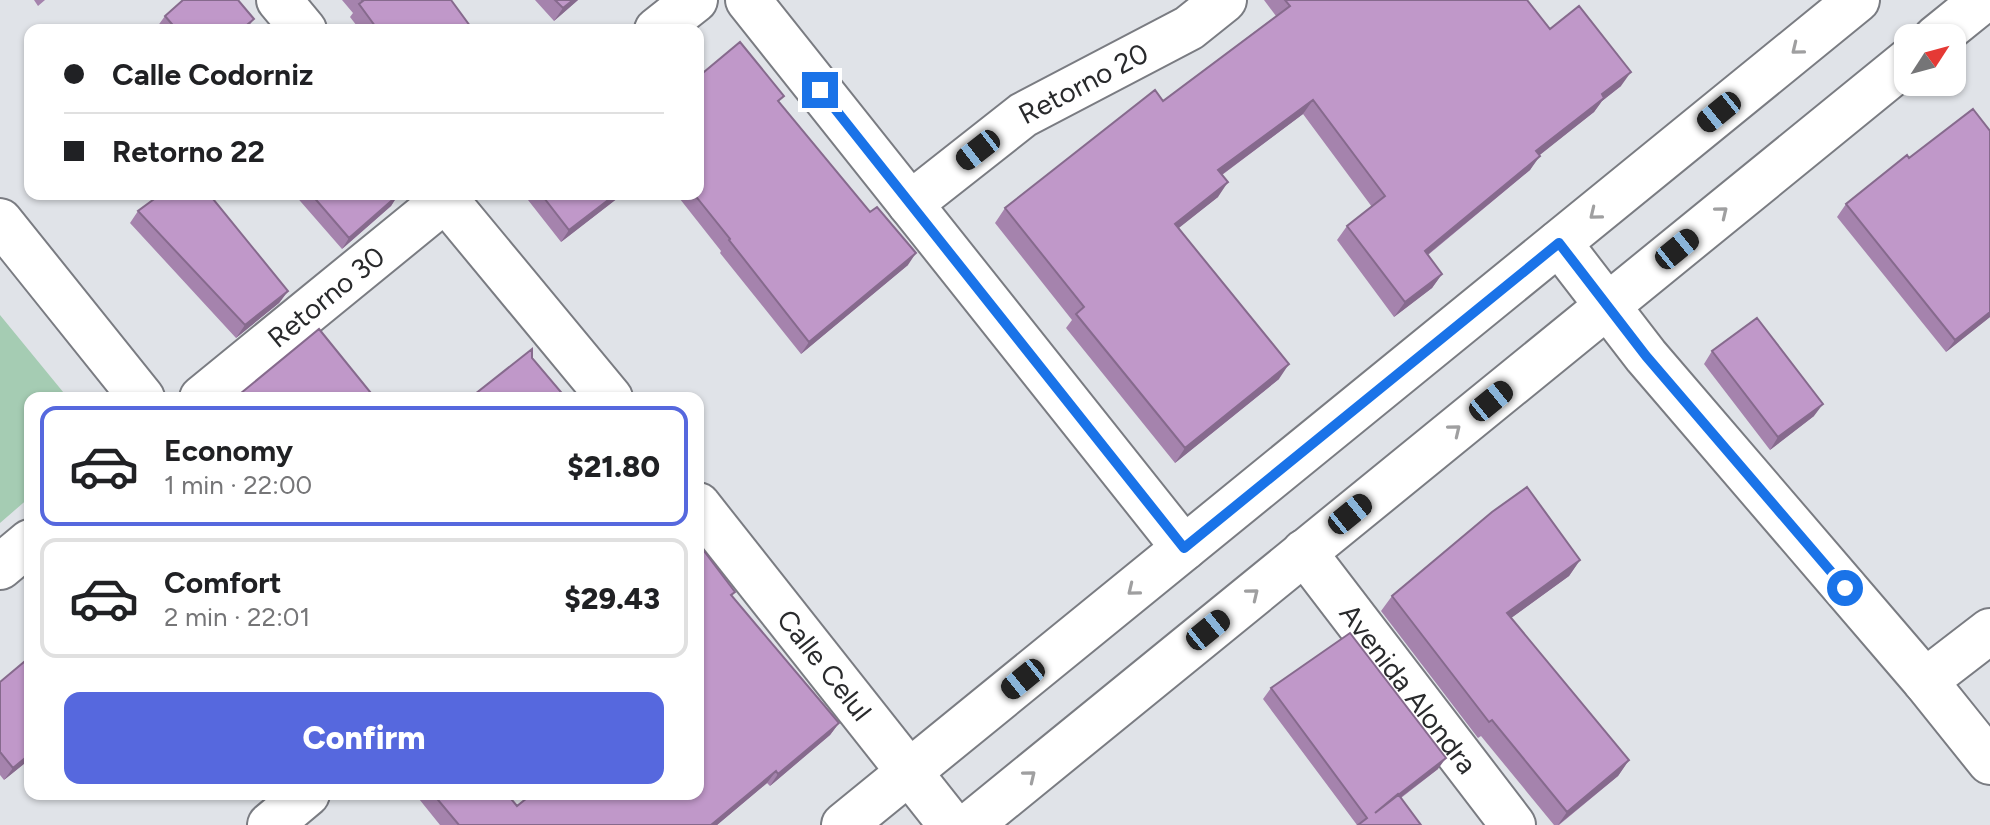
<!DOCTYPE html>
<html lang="en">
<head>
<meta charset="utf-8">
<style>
  body { margin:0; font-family:Figtree,sans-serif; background:#f2f2f2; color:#202124; height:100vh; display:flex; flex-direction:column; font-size:30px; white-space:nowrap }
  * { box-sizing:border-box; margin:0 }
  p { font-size:26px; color:#757577 }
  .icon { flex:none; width:44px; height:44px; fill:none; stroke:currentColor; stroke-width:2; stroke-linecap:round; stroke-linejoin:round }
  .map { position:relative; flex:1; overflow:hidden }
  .drawer { position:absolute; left:24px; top:392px; width:680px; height:408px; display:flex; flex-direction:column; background:#fff; border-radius:16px; box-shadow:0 2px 6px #0004 }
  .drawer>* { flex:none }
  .top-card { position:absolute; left:24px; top:24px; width:680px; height:176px; border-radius:16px; box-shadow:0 2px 6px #0004; display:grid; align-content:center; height:176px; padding:0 40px; background:#fff }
  .needle { width:52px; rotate:54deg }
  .tools { position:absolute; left:1894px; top:24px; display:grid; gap:16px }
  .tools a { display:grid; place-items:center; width:72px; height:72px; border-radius:16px; background:#fff; box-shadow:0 2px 6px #0004; font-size:40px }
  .end { position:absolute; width:36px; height:36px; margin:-18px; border:10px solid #1a73e8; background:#fff; box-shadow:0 0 0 4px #fff }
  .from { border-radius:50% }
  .car { position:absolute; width:24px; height:48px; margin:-24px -12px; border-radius:10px; box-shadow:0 0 6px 2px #0007; background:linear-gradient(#222 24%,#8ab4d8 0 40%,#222 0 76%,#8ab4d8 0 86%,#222 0) }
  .top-card b { display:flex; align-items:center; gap:28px; height:76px; font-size:30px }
  .top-card b+b { border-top:2px solid #e0e0e0 }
  .top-card i { width:20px; height:20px; background:#202124 }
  ul { padding:14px 0 0; list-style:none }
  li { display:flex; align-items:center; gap:24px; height:120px; margin:0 16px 12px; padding:0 24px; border:4px solid #e0e0e0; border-radius:16px }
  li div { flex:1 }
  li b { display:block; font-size:30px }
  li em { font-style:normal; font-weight:800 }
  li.selected { border-color:#5668de }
  li>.icon { width:72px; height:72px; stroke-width:1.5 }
  .button { display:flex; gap:16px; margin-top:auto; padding:16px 40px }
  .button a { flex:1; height:92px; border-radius:16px; background:#5668de; color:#fff; font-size:32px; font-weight:800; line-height:92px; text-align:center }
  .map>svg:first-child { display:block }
  .green { fill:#a5ccb3 }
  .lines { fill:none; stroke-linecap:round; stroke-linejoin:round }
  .minor-casing { stroke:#7a7c82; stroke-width:48 }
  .major-casing { stroke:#7a7c82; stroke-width:48 }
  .minor { stroke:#fff; stroke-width:44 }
  .major { stroke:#fff; stroke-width:44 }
  .wall { fill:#a583ad }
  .shaded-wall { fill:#866a8d }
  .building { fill:#c098c9; stroke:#866a8d; stroke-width:2 }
  .oneway { stroke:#9f9fa0 }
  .route { stroke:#1a73e8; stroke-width:10 }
  .labels { text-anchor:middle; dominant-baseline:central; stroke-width:7; stroke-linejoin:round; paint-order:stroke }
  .street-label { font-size:28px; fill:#292a2c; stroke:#edf0f6 }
</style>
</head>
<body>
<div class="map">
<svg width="1990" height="825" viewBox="0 0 1990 825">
  <rect width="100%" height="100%" fill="#e0e3e8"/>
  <path class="green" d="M0,315L68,398H30V497L0,523Z"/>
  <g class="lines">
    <g class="minor-casing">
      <g id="minor">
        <path d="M279,0L304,30"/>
        <path d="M748,0L1184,548"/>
        <path d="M657,30L695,0"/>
        <path d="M441,194L610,398"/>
        <path id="s1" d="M910,204L1023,115L1189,28L1224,0"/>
        <path d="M0,221L142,398"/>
        <path d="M1559,243L1646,356L1925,681L1990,762"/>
        <path id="s2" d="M202,398L452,194"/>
        <path id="s3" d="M698,505L951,825"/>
        <path id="s4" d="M1304,552L1513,825"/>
        <path d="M0,567L30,542"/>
        <path d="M1925,681L1990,631"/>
        <path d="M270,825L307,794"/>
      </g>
    </g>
    <g class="major-casing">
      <path id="major" d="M1936,38L1983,0
        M844,825L1857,0
        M970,825L1908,61"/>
    </g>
    <use href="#minor" class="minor"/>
    <use href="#major" class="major"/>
  </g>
  <path class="wall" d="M34,0H45L38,6Z
    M342,0H451L473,30H360L350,17L353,13Z
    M535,0H578L554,21Z
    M1264,0H1527L1550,29L1621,86L1602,101L1594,112L1539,155L1530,170L1428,255L1442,274L1432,288L1394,317L1337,240L1347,226L1372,207L1303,114L1222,175L1218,197L1178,228L1279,379L1175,463L1066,328L1072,320L995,223L1005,208L1163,101L1276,16Z
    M165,16L254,19L246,30H160L157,27Z
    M779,103L908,265L801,354L720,253L721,251L676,194H698Z
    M294,194H398V195L391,206L342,249Z
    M532,194H623L561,242L528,200Z
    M1846,204L1990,317L1946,352L1837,217Z
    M138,211L288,291L279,303L236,338L130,223Z
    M1712,351L1814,416L1770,450L1704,364Z
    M698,556L735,592L732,596L839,723L830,735L770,786L767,783L717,825H440L415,794H507L517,806L698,794Z
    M1580,560L1569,576L1511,618L1629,760L1618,776L1559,825H1554L1481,736L1478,738L1381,611L1392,596Z
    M0,682L30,759L4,780L0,775Z
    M1271,688L1438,769L1401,798L1421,825H1357L1263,699Z"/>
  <path class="shaded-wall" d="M573,0H578L554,21L563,8Z
    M1631,72L1621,86L1602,101L1594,112L1526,166L1536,151L1602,94Z
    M1313,100L1303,114L1208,185L1218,170Z
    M1540,156L1530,170L1415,265L1425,251Z
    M1228,182L1218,197L1165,239L1175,224Z
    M616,194H623L561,242L569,230Z
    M398,195L391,206L342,249L349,238Z
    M916,253L908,265L801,354L809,342Z
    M1442,274L1432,288L1394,317L1405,302Z
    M288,291L279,303L236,338L245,325Z
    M1990,312V317L1946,352L1955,340Z
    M1289,364L1279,379L1175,463L1185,448Z
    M1823,404L1814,416L1770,450L1778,437Z
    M1580,560L1569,576L1496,629L1507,613Z
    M839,723L830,735L770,786L778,774Z
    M30,754V759L4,780L13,768Z
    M1446,758L1438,769L1367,823L1375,813Z
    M1629,760L1618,776L1558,825L1567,812Z
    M776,771L767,783L717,825H711Z"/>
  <path class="building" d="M183,0H238L254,19L242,29L243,30H177L165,16Z
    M362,0H451L473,30H378L359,4L363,1Z
    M555,0H573L563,8Z
    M1285,0H1527L1550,29L1579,6L1631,72L1602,94L1604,98L1536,151L1540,156L1425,251L1442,274L1405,302L1347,226L1385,196L1313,100L1218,170L1228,182L1175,224L1289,364L1185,448L1076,314L1084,307L1005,208L1155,90L1163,101L1290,6Z
    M740,42L784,96L778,101L870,212L877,207L916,253L809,342L729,240L730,239L694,194H698V77Z
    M1973,109L1990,131V312L1955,340L1846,204L1907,155L1909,158Z
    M161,194H209L288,291L245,325L138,211Z
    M311,194H398V195L349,238Z
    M541,194H616L569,230Z
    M1757,318L1823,404L1778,437L1712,351Z
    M319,329L375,398H235Z
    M532,349V358L566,398H470Z
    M1527,487L1580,560L1507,613L1629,760L1567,812L1492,720L1489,722L1392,596L1492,512Z
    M704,551L735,592L731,595L839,723L778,774L776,771L711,825H459L433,794H507L517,806L532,794H698V556Z
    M1350,633L1446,758L1375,813L1398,794L1421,825H1358L1367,818L1271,688Z
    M30,657V754L13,768L0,752V682Z"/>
  <defs><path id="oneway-chevron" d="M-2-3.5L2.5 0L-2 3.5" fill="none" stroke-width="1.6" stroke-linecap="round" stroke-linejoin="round" transform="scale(2)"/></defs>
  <g class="oneway">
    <use href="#oneway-chevron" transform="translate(1797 49) rotate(141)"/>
    <use href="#oneway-chevron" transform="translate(1722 212) rotate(-39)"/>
    <use href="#oneway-chevron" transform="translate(1595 214) rotate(141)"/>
    <use href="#oneway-chevron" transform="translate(1455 430) rotate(-39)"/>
    <use href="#oneway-chevron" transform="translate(1133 590) rotate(141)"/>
    <use href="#oneway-chevron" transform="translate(1253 594) rotate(-39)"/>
    <use href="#oneway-chevron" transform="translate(1030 776) rotate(-39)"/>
  </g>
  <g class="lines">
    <path class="route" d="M820,90L1184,548L1559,243L1646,356L1845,588"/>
  </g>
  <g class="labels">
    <g class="street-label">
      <text stroke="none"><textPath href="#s1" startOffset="212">Retorno 20</textPath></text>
      <text stroke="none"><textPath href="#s2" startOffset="160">Retorno 30</textPath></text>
      <text stroke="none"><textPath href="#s3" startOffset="204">Calle Celul</textPath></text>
      <text stroke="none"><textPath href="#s4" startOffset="172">Avenida Alondra</textPath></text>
    </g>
  </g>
</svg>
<div class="tools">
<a><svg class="needle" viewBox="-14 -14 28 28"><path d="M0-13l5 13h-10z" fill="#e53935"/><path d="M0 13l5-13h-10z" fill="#757577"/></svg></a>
</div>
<i class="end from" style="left:1845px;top:588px"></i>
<i class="end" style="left:820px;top:90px"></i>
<i class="car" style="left:1719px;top:112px;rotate:231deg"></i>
<i class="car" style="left:978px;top:150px;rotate:232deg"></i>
<i class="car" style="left:1677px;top:249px;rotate:51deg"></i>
<i class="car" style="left:1491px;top:401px;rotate:51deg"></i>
<i class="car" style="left:1350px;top:514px;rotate:51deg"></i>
<i class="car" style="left:1208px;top:630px;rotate:51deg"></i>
<i class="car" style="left:1023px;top:679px;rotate:231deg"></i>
<div class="top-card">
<b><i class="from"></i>Calle Codorniz</b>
<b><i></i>Retorno 22</b>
</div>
<section class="drawer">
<ul>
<li class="selected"><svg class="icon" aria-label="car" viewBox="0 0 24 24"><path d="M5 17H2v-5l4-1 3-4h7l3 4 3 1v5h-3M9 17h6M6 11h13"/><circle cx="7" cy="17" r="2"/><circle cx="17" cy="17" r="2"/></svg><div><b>Economy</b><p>1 min · 22:00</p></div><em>$21.80</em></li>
<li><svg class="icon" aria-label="car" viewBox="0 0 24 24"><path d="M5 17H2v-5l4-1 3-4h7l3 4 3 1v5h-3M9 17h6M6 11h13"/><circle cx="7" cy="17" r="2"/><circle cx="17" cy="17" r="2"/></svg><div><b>Comfort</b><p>2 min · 22:01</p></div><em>$29.43</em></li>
</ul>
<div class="button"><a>Confirm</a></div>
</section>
</div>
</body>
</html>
